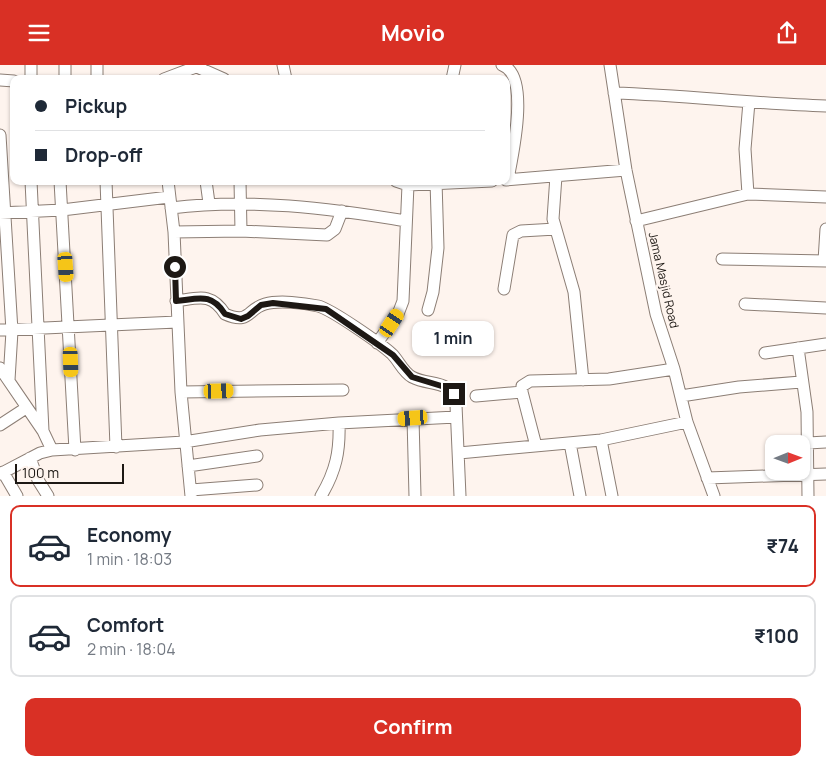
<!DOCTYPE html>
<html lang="en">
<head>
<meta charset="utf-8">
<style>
  body { margin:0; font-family:Manrope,sans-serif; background:#f2f2f3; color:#1f2937; height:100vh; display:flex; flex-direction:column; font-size:19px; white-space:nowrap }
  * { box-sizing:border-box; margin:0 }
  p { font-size:16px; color:#747a83 }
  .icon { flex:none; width:28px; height:28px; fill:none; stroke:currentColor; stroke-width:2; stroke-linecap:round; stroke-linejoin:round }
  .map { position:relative; height:431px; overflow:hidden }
  .panel { display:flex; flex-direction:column; background:#fff; flex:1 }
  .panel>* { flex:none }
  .hud { position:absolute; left:10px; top:10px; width:500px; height:110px; border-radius:10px; box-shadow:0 1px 4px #0004; display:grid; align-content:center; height:110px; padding:0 25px; background:#fff }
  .needle { width:32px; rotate:89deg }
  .fabs { position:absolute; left:765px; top:370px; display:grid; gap:10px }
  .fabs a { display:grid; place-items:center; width:45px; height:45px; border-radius:10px; background:#fff; box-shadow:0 1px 4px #0004; font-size:25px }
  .scale { position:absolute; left:15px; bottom:12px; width:109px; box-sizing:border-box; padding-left:5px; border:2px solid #1d1814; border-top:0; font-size:14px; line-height:18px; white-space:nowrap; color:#1d1814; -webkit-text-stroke:4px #fef4ee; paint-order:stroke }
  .end { position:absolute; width:22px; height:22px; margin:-11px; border:6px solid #1d1814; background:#fff; box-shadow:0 0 0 2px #fff }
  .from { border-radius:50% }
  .bubble { position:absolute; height:35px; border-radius:10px; background:#fff; box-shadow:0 1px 4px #0004; font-size:16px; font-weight:700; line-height:35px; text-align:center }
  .car { position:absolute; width:15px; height:30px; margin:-15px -8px; border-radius:6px; box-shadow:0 0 4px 1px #0007; background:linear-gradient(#f5c518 24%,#345 0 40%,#f5c518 0 76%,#345 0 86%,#f5c518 0) }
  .hud b { display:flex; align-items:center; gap:18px; height:48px; font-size:19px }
  .hud b+b { border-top:1px solid #e0e1e3 }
  .hud i { width:12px; height:12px; background:#1f2937 }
  ul { padding:9px 0 0; list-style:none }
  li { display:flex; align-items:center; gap:15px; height:82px; margin:0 10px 8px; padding:0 15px; border:2px solid #e0e1e3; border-radius:10px }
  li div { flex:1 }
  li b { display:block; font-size:19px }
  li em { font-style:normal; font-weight:700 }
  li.selected { border-color:#d93025 }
  li>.icon { width:45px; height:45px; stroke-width:1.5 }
  .button { display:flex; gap:10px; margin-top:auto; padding:10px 25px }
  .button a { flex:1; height:58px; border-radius:10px; background:#d93025; color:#fff; font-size:20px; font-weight:700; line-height:58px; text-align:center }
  header { display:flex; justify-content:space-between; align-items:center; height:65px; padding:0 25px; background:#d93025; color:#fff; font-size:22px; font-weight:700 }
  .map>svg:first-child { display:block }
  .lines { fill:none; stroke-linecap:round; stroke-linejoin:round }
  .minor-casing { stroke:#8c7e75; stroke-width:13 }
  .minor { stroke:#fff; stroke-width:11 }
  .route { stroke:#1d1814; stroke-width:6 }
  .labels { text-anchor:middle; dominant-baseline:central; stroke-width:5; stroke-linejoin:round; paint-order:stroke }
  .street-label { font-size:12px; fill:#1d1814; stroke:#fef4ee }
</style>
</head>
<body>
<header><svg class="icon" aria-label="menu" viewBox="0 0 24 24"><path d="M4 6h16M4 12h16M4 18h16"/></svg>Movio<svg class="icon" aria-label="share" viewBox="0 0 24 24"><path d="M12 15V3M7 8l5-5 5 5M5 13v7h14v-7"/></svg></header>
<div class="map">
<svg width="826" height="431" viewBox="0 0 826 431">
  <rect width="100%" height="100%" fill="#fef4ee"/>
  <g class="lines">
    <g class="minor-casing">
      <path id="minor" d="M31,0V14
        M197,0V2L224,14
        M283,0L286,14
        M502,0C531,10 512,92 508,114
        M610,0L626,105L656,249L674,304L687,357L714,431
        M65,14V0
        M97,14V0
        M164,14L201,0
        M452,14L455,0
        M0,15L14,16
        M614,28C685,30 755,39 826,41
        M0,70L12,266L9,315
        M556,111L553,154L574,227L583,315
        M506,115L626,105
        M31,116L43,366
        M60,116L75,385
        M106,116L116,382
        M168,116L174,167L181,327L191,431
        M206,116L209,138
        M240,116L241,166
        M396,116L408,120L492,116
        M748,129L745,84L749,37
        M171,143C250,133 328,143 406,156
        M0,148L62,145L169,132
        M636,156L748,129L826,132
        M174,167L241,166L327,170L335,164L342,146
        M722,194L826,196
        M824,196L826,164
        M504,224L513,170L521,166L556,164
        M176,236C199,233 211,227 225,249C250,260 247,244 265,239C279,235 304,238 318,241C331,244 381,279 392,289C399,296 403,307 412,312C430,322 451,312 456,340L460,431
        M745,239L826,243
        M428,245L433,227L438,183L436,116
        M0,265L177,257
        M377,278L398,249L403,236L408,120
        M798,283L807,347L808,431
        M765,288L826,279
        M0,303L43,366L52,385L184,377L260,365L339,358L456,352
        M181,327L343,325
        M522,327V321L530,316L609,314L674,304
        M476,331L522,327L536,381
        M681,331L739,322L801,317
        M413,353L415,431
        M0,360L26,343
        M601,375L612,431
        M570,378L580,431
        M808,378L826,377
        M459,388L601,375L687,357
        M30,393L38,415L48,431
        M188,401L257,391
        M3,407L17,431
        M0,409L40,388L52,385
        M707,413L826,409
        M191,425L257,420
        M321,431C336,406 340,386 339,358"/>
    </g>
    <use href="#minor" class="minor"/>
  </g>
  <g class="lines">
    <path class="route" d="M175,202L176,236C198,234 211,227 225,249L241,254L248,251L261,240L273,238L326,244L393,290L412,312L448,323L454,329"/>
  </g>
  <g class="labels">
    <g class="street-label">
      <text transform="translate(664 215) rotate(77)">Jama Masjid Road</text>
    </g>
  </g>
</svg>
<div class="fabs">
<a><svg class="needle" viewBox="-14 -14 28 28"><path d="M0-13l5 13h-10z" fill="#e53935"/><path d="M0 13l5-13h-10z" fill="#747a83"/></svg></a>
</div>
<div class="scale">100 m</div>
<i class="end from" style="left:175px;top:202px"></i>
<i class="end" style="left:454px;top:329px"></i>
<div class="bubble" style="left:412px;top:256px;width:82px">1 min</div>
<i class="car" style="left:66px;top:202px;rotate:176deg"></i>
<i class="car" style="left:392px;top:258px;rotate:34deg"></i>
<i class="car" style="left:71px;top:297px;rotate:178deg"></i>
<i class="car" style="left:219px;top:326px;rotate:88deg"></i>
<i class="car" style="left:413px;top:353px;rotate:266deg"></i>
<div class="hud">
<b><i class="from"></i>Pickup</b>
<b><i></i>Drop-off</b>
</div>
</div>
<section class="panel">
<ul>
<li class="selected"><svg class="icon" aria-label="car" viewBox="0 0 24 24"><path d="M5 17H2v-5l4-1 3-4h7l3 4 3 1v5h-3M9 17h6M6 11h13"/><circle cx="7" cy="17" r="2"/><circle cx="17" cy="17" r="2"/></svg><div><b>Economy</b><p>1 min · 18:03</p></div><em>₹74</em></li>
<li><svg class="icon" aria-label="car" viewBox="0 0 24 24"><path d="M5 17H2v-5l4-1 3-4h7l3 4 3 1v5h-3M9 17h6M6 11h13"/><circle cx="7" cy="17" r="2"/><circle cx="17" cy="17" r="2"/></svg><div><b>Comfort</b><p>2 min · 18:04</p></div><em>₹100</em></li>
</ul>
<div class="button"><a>Confirm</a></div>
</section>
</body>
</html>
